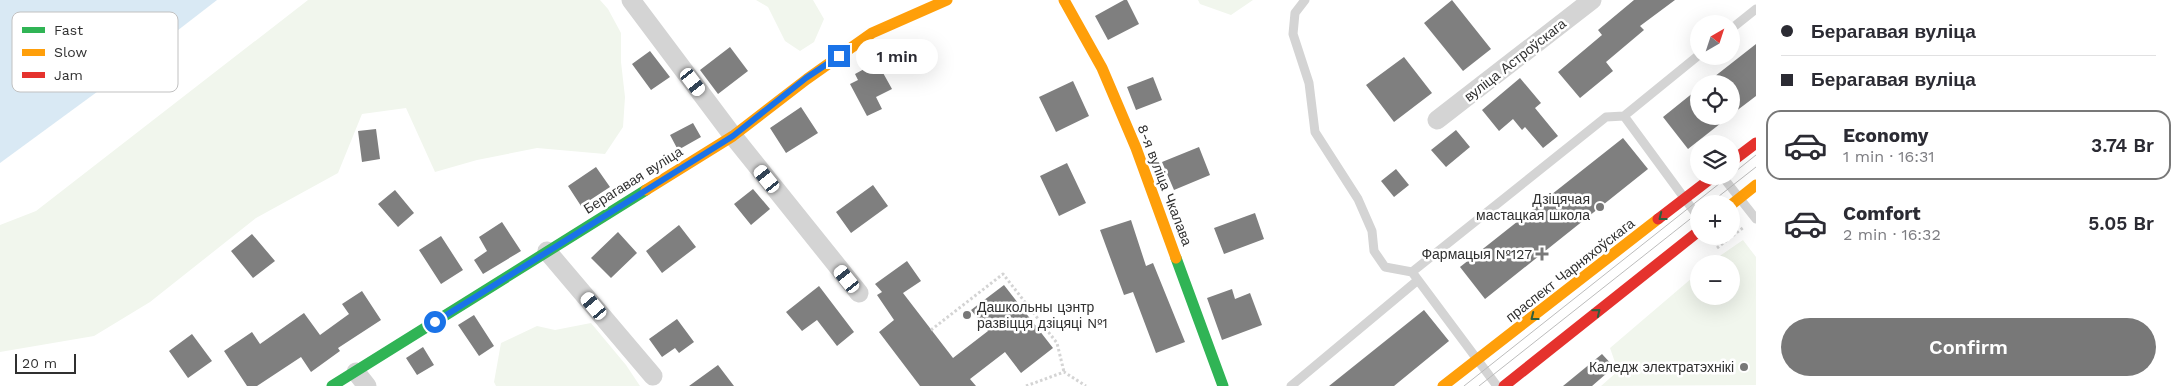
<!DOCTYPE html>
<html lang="en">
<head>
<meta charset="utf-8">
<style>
  body { margin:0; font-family:"Work Sans",sans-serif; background:#f2f2f3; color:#2b2b33; height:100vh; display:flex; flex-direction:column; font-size:19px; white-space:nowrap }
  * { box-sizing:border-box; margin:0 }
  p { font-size:16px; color:#7c7c81 }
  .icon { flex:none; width:28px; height:28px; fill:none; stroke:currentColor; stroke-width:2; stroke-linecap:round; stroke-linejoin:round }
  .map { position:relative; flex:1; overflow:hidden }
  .side { display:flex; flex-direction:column; background:#fff; width:425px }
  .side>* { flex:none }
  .hud { display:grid; align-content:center; height:110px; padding:0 25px; background:#fff }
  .needle { width:32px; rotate:39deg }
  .buttons { position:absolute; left:1690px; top:15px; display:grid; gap:10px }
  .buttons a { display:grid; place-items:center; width:50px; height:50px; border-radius:50%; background:#fff; box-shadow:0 5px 20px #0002; font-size:25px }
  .scale { position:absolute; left:15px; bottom:12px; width:61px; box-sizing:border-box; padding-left:5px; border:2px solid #303030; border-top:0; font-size:14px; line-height:18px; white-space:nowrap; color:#303030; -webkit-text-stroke:4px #fff; paint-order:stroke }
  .end { position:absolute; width:22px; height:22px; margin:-11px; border:6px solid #1a73e8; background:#fff; box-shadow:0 0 0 2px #fff }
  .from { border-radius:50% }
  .bubble { position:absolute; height:35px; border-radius:18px; background:#fff; box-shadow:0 5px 20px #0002; font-size:16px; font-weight:600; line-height:35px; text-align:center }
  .car { position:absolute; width:15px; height:30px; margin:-15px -8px; border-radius:6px; box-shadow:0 0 4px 1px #0007; background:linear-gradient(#fff 24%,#345 0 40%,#fff 0 76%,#345 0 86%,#fff 0) }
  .hud b { display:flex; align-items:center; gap:18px; height:48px; font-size:19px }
  .hud b+b { border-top:1px solid #e1e1e2 }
  .hud i { width:12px; height:12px; background:#2b2b33 }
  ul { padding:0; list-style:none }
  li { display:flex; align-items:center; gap:15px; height:70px; margin:0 10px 8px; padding:0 15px; border:2px solid transparent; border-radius:15px }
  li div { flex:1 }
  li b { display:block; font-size:19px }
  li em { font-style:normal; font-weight:600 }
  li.active { border-color:#787878 }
  li>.icon { width:45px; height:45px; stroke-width:1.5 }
  .primary-button { display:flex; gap:10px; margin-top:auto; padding:10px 25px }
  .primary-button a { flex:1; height:58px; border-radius:30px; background:#787878; color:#fff; font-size:20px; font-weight:600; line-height:58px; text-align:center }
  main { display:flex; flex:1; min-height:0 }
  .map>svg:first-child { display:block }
  .green { fill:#f1f6ed }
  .water { fill:#d9e9f4 }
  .building { fill:#7f7f7f }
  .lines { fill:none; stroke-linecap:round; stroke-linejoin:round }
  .path { stroke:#d4d4d4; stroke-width:3; stroke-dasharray:2.5 2.5; stroke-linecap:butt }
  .lane { stroke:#d4d4d4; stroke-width:9 }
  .street { stroke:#d4d4d4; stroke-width:19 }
  .fast { stroke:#30b455; stroke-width:11 }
  .slow { stroke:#ff9f0a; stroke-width:11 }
  .jam { stroke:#e5322d; stroke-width:11 }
  .tram { stroke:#bcbcbc; stroke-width:1 }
  .oneway { stroke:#305e3d }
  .route { stroke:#1a73e8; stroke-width:6 }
  .poi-dot { fill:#787878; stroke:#fff; stroke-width:2 }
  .labels { text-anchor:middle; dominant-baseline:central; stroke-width:5; stroke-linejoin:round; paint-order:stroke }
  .street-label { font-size:14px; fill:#303030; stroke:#fff }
  .poi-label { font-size:14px; fill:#303030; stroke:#fff; text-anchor:end }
  .key { fill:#fff; stroke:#c1c1c1; stroke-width:1 }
  .key-label { font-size:14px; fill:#303030 }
</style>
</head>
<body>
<main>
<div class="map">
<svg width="1756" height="386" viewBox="0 0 1756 386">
  <rect width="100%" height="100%" fill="#fff"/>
  <path class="green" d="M308,0H600L608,9L621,33V62L625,97L623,127L605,154L537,148L477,160L435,172L406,108L362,114L338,173L256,218L150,302L94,336L0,352V225L36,211Z
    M756,0H813L824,19L814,42L800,51L785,41L768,7Z
    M1198,0H1253L1231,15L1200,4Z
    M1743,240L1756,257V385L1601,386L1618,371L1610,348L1699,272V296H1731V264H1708Z
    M591,323L626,365L640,386H496L494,382L501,343L537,326L555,330Z"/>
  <path class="water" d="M0,0H217L116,78L0,163Z"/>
  <path class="building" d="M1124,0H1127L1139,24L1108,40L1095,16Z
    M1452,0L1491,49L1463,71L1424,23Z
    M1634,0H1675L1640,26L1644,30L1606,62L1613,71L1580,98L1558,72L1602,35L1598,30Z
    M1756,44V96L1731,115V84H1705Z
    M730,47L748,71L718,94L700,70Z
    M650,51L670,77L651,90L632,64Z
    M1404,57L1432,93L1394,122L1366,85Z
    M877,62L892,89L876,97L882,109L867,116L850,84L858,80L855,74Z
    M1153,77L1162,100L1136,110L1127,87Z
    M1520,78L1541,103L1535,108L1558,136L1543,148L1525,127L1522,130L1513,119L1499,131L1482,110Z
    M1073,81L1089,116L1056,132L1039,97Z
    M1699,88V116H1730L1688,149L1663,117Z
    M801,107L818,133L786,153L770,128Z
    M693,123L701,137L678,150L670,135Z
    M376,129L380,159L362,162L358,131Z
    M1456,130L1470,147L1446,167L1431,150Z
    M1623,138L1648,169L1485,299L1460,267Z
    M1199,147L1210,175L1174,190L1162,162Z
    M1067,163L1086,203L1059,216L1040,176Z
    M596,167L610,187L581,206L568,186Z
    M1396,169L1409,185L1394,197L1381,181Z
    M873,185L888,206L851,233L836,212Z
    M753,189L770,209L751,225L734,204Z
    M395,190L414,213L398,227L378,204Z
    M1255,213L1264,239L1224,254L1214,228Z
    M1131,220L1146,266L1153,263L1185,342L1156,353L1133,292L1124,295L1100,230Z
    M502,222L521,251L483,274L474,260L487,251L479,237Z
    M679,225L696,247L662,273L646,251Z
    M618,232L637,253L611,278L591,258Z
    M252,234L275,261L253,278L231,251Z
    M441,236L463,270L441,284L419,250Z
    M907,261L921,281L903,293L953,358L988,331L971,310L1004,285L1053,348L1021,373L1005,352L970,379L976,386H920L879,332L894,320L877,295L882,292L875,284Z
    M819,286L854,332L837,346L817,320L802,331L786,312Z
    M1232,289L1235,299L1250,293L1262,325L1222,340L1207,298Z
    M362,291L381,320L338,348L340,351L311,372L301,357L257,386H247L224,351L252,332L260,344L304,313L320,335L349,314L342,304Z
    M1424,310L1449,341L1394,386H1329Z
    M474,315L494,346L479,356L458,325Z
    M677,319L694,342L679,353L675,348L662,357L649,339Z
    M192,334L212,361L188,378L169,351Z
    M423,347L434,365L417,375L406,358Z
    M1602,354L1614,367L1592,386H1563Z
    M718,365L734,386H689Z"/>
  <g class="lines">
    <path class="path" d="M1717,248L1744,227
      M931,330L1003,274L1057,343L1064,372
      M1026,386L1064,372L1086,386"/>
    <path class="lane" d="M1305,0L1295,13L1293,34L1309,83L1315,132L1358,199L1372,231L1374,251L1385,267L1412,272L1497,386
      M1731,29L1756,9
      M1624,116L1699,218
      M1722,176L1756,219
      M1412,272L1606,117L1624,116L1699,55
      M1291,386L1418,280"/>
    <path class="street" d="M631,0L733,136L859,293
      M1437,120L1592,0
      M547,251L653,376
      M356,372L367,386"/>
    <path class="fast" d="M1176,258L1223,386
      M332,386L646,190"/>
    <path class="slow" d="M1064,0L1102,68L1136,148L1176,258
      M646,190L733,136L807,79L872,33L947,0
      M1731,205L1756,185
      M1443,386L1658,219"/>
    <path class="jam" d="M1731,162L1756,143
      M1658,219L1714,176
      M1504,386L1699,231"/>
    <path class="tram" d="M1731,175L1756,155
      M1709,204L1756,167
      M1464,386L1729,176
      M1479,386L1699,212"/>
  </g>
  <defs><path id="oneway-chevron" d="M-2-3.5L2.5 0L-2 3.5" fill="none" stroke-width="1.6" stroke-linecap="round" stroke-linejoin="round" transform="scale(1.25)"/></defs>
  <g class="oneway">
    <use href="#oneway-chevron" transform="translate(1662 217) rotate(142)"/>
    <use href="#oneway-chevron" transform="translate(1597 312) rotate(-39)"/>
    <use href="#oneway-chevron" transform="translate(1534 317) rotate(142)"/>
  </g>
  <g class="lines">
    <path class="route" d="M435,322L733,136L806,78L839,56"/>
  </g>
  <g class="poi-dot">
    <circle cx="1600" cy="207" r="5"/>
    <path d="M1539.5 246.5h5v5h5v5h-5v5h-5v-5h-5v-5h5z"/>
    <circle cx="967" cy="315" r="5"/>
    <circle cx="1744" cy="367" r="5"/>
  </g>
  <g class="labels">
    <g class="street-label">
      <text transform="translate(1515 60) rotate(-38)">вуліца Астроўскага</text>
      <text transform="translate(633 180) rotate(-32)">Берагавая вуліца</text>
      <text transform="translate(1165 185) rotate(69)">8-я вуліца Чкалава</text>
      <text transform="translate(1570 270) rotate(-38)">праспект Чарняхоўскага</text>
    </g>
    <g class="poi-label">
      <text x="1590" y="199">Дзіцячая<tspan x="1590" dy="16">мастацкая школа</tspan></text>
      <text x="1532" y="254">Фармацыя №127</text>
      <text x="977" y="307" text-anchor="start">Дашкольны цэнтр<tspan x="977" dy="16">развіцця дзіцяці №1</tspan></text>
      <text x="1734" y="367">Каледж электратэхнікі</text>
    </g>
  </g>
  <rect x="12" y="12" width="166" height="80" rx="8" class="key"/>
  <rect x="22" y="27" width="23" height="6" fill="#30b455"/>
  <rect x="22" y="49" width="23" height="7" fill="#ff9f0a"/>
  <rect x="22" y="72" width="23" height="6" fill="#e5322d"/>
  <g class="key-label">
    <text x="54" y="35">Fast</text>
    <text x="54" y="57">Slow</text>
    <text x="54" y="80">Jam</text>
  </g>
</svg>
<div class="buttons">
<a><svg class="needle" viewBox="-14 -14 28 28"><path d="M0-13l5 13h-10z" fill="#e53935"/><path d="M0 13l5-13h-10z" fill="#7c7c81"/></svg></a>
<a><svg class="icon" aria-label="locate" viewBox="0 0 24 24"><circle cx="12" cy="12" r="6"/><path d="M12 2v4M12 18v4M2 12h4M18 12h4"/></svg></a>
<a><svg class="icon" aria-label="layers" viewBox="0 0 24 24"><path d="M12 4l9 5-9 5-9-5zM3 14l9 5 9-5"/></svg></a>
<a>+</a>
<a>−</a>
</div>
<div class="scale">20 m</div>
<i class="end from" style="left:435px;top:322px"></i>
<i class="end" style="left:839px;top:56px"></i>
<div class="bubble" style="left:856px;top:39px;width:82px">1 min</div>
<i class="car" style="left:693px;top:82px;rotate:143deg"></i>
<i class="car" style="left:767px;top:179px;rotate:321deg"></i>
<i class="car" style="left:847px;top:279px;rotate:321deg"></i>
<i class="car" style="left:594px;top:306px;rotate:320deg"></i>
</div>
<section class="side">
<div class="hud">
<b><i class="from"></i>Берагавая вуліца</b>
<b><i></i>Берагавая вуліца</b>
</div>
<ul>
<li class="active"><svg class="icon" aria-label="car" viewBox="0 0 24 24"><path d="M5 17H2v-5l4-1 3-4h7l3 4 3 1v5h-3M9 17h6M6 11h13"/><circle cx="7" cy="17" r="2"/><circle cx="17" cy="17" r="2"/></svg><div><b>Economy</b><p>1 min · 16:31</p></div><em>3.74 Br</em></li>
<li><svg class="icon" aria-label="car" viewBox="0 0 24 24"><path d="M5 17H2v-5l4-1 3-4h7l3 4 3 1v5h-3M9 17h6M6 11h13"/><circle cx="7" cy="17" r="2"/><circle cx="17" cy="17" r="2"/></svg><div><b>Comfort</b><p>2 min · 16:32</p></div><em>5.05 Br</em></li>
</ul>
<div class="primary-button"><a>Confirm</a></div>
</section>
</main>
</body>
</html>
